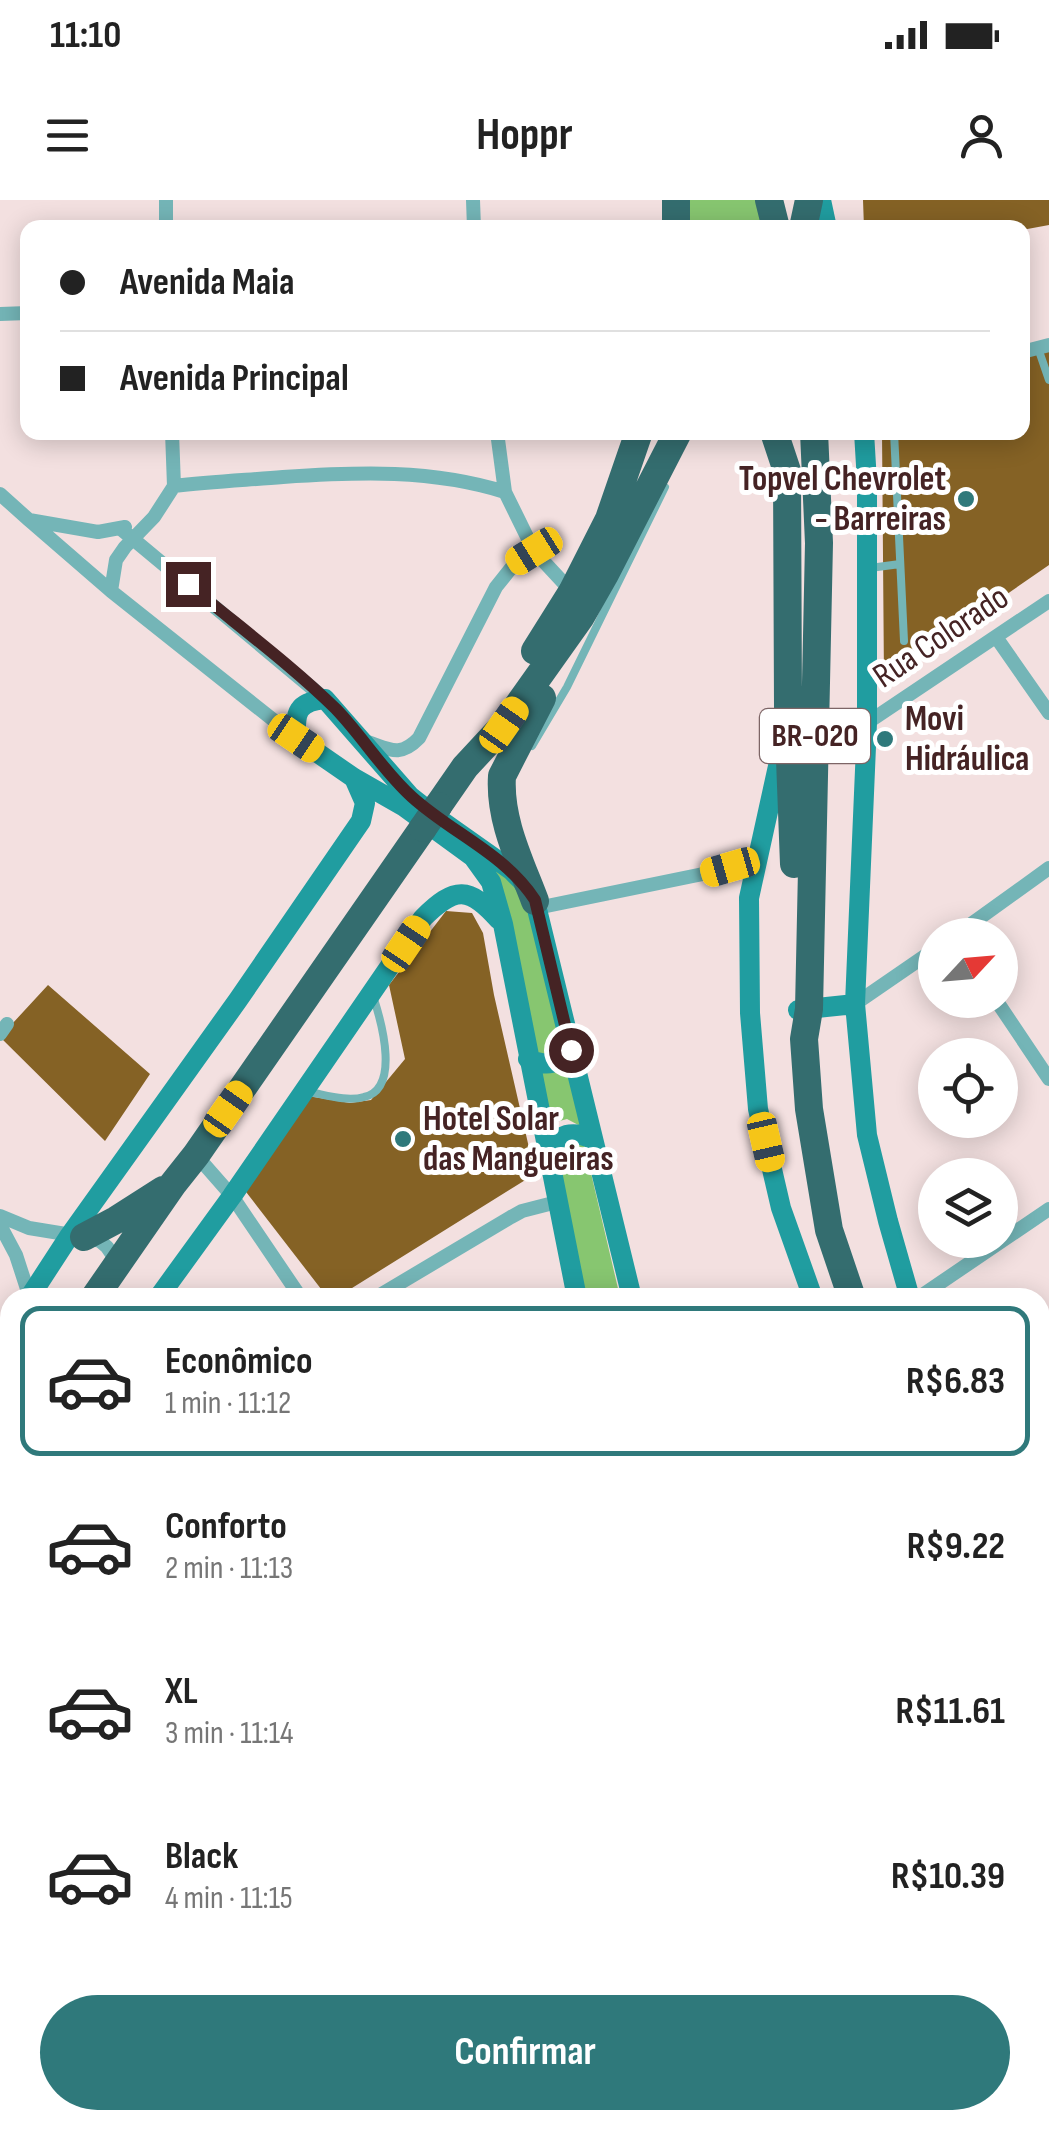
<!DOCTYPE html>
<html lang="pt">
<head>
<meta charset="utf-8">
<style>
  body { margin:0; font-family:"Sofia Sans Condensed",sans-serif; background:#f6f6f6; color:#222; height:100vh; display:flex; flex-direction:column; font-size:38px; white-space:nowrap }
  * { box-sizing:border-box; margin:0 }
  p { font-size:32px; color:#767676 }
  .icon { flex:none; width:55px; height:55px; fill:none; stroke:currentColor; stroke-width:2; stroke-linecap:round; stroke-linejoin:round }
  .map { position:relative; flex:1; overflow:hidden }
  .sheet { position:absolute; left:0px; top:1088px; width:1050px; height:842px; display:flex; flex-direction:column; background:#fff; border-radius:30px 30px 0 0; box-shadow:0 5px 25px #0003 }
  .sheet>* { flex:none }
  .banner { position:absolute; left:20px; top:20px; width:1010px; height:220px; border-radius:20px; box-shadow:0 5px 25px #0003; display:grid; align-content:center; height:220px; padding:0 40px; background:#fff }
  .needle { width:65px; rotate:64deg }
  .tools { position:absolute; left:918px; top:718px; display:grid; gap:20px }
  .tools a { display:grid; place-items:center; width:100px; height:100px; border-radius:50%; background:#fff; box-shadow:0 5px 25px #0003; font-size:50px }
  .end { position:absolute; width:45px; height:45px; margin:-22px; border:12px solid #452324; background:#fff; box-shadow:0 0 0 5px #fff }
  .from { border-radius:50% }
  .car { position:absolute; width:30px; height:60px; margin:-30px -15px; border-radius:12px; box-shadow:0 0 8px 2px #0007; background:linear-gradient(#f5c518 24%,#345 0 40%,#f5c518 0 76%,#345 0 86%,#f5c518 0) }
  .banner b { display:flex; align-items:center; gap:35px; height:95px; font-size:38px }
  .banner b+b { border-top:2px solid #e0e0e0 }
  .banner i { width:25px; height:25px; background:#222 }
  ul { padding:18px 0 0; list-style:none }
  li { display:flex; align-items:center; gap:30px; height:150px; margin:0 20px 15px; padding:0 20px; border:5px solid transparent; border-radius:20px }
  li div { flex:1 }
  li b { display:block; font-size:38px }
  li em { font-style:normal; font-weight:700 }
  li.current { border-color:#2f797b }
  li>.icon { width:90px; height:90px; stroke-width:1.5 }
  .action { display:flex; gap:20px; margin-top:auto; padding:20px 40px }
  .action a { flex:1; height:115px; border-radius:60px; background:#2f797b; color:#fff; font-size:40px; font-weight:700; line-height:115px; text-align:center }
  .status { display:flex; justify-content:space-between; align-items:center; height:70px; padding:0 50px; background:#fff; direction:ltr }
  .status svg { height:28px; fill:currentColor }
  header { display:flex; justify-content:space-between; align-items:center; height:130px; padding:0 40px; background:#fff; font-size:45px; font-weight:700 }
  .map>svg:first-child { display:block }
  .built { fill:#fbd2d2 }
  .green { fill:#87c670 }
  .building { fill:#856225 }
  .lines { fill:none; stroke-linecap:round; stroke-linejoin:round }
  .lane { stroke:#74b5b7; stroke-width:8 }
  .street { stroke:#74b5b7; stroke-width:14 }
  .secondary { stroke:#209da0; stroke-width:20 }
  .highway { stroke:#346d6f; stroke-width:28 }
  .highway-bridge { stroke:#346d6f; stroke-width:28 }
  .route { stroke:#452324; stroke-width:12 }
  .poi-dot { fill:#2f797b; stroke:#fff; stroke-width:4 }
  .labels { text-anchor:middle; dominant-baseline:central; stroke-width:10; stroke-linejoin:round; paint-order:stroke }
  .shield { fill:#fff; stroke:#7d6566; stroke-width:2.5 }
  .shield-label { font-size:32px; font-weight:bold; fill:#452324 }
  .poi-label { font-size:35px; font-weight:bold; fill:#452324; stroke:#fff; text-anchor:start }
  .street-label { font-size:35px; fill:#452324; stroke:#fff }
</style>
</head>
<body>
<div class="status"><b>11:10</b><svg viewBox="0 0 49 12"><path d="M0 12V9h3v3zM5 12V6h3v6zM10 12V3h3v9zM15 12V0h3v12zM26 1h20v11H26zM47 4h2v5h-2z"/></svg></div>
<header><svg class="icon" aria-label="menu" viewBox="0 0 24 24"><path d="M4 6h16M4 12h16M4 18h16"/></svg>Hoppr<svg class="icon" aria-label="person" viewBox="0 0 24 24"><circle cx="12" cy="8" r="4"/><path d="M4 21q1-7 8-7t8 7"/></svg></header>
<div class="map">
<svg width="1049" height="1929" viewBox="0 0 1049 1929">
  <rect width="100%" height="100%" fill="#f3e0e0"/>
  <path class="built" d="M349,1920H672L673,1929H342L341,1926Z"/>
  <path class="green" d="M688,0H758L766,28H686Z
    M492,658L528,700L562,849L554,855L534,856Z
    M567,861L584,928L567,919L556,922L548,930L532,867Z
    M583,939L620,1097H581L549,947Z
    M705,1920H789L791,1929H707Z"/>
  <path class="building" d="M863,0H1049V25L1022,30V28H864Z
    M1049,150V365L884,479L882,232H1022V158Z
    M446,711L472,713L483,733L494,795L535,974L336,1098H328L243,988L308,896L350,903L371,900L405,859L389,785Z
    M48,785L150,874L105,941L0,837Z"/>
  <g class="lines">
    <path class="lane" d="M1038,148L1049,180
      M894,232L904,441
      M870,368L900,364
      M532,546L567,487L665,287
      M309,892C326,895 347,902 364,897C400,889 382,824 374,799"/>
    <path class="street" d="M166,0V28
      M473,0L474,28
      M0,114L28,113
      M1022,152L1049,145
      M172,232L174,286
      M497,232L505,292L534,351L572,392
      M0,294L29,320L98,332L125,327
      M29,320L111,391L296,538
      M121,329L325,499
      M111,391L116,360L125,347L154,317L174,286C210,282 247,280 283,277C358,272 432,269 505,292
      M996,437L1049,513
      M867,523L1049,401
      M364,541C388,548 399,559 419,538L496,387L516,362L534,351
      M537,708L703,674L756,659
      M956,735L1049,668
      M996,800L1049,879
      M855,804L935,749
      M0,834L7,824
      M196,955L232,996L301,1098
      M0,1016L29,1028L84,1037L100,1041L107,1047L118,1063
      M0,1025L16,1055L30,1098
      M375,1098L511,1017L522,1011L557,1002
      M918,1098L1049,1009
      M0,1472L10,1485
      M0,1557L10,1550
      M1040,1650L1049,1664
      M1040,1688L1049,1683
      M0,1861L10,1852
      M206,1929L217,1920
      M1037,1929L1049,1922"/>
    <path class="secondary" d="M821,0L827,28
      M864,232L867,282V523L855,804L867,935L888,1021L910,1098
      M782,548L749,698L750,813L758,909L781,1008L813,1098
      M798,810L855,804
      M528,859C547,867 558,865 571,849
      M547,952C559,933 572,930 593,939
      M29,1098L70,1035L238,800L361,621L365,603L354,578
      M158,1098L232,996L423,718C455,686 469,686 499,720
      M577,1098L503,724L491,682L473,657L403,606L354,578L296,538C295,512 297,502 325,499L410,596L443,622L511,670L522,681L535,701L632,1098
      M0,1141L10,1126
      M0,1307L10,1294
      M1040,1343L1049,1356
      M1040,1518L1049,1527
      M695,1920L697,1929
      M804,1920L805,1929"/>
    <path class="highway" d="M769,0L776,28
      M676,28V0
      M803,28L809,0
      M774,232L787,271L788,507L794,664
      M814,232L819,343L809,809L804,839L809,909L829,1030L852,1098
      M535,451L572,392L609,319L639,232
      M438,606L465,567L504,525L580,418L605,374L678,232
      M535,701C520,661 499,620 502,576L542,498
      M84,1037L116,1020L163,990
      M94,1098L173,984L196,955L423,628
      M0,1224L10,1210
      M1040,1430L1049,1441"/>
    <path class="highway-bridge" d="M423,628L438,606"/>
  </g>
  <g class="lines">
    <path class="route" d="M188,384C237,425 290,464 336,509C363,537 383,571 412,597C453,634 504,653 535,700L571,850"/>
  </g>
  <g class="poi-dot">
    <circle cx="966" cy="299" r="10"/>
    <circle cx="885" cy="539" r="10"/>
    <circle cx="403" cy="939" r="10"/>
  </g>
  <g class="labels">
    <rect class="shield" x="760" y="509" width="110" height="54" rx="8"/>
    <g class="shield-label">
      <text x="815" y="536">BR-020</text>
    </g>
    <g class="poi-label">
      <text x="946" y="279" text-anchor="end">Topvel Chevrolet<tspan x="946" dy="40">- Barreiras</tspan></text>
      <text x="905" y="519">Movi<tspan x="905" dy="40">Hidráulica</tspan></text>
      <text x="423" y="919">Hotel Solar<tspan x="423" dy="40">das Mangueiras</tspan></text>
    </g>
    <g class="street-label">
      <text transform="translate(941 437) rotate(-34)">Rua Colorado</text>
    </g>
  </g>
</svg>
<div class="tools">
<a><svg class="needle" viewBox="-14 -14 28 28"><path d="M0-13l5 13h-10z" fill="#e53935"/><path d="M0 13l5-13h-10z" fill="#767676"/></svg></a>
<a><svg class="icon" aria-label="locate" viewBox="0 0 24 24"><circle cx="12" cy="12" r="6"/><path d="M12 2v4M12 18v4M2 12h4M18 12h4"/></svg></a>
<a><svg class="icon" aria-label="layers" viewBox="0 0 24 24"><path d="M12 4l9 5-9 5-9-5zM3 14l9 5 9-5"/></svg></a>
</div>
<i class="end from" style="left:571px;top:850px"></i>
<i class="end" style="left:188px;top:384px"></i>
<i class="car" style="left:534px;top:351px;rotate:238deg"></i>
<i class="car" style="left:504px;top:525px;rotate:35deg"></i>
<i class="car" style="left:296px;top:538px;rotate:124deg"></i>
<i class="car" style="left:730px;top:667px;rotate:254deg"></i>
<i class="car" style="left:406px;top:744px;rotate:34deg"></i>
<i class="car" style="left:228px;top:909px;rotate:35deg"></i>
<i class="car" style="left:766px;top:942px;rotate:167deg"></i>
<div class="banner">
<b><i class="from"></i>Avenida Maia</b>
<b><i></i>Avenida Principal</b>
</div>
<section class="sheet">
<ul>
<li class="current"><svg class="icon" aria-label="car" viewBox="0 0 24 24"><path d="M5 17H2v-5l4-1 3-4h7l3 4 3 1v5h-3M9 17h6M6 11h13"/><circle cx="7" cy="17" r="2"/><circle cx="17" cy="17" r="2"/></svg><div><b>Econômico</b><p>1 min · 11:12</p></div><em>R$6.83</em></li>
<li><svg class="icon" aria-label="car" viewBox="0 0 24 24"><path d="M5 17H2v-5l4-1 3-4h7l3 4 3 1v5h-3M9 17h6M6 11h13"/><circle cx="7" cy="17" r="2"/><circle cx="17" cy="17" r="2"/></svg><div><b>Conforto</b><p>2 min · 11:13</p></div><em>R$9.22</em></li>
<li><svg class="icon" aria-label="car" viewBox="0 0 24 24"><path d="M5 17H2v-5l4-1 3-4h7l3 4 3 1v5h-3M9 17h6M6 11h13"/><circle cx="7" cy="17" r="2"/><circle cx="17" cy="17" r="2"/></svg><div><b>XL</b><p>3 min · 11:14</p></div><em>R$11.61</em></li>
<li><svg class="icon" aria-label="car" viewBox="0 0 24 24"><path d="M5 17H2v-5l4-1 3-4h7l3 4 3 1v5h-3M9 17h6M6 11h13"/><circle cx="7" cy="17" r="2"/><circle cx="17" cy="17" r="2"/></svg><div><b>Black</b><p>4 min · 11:15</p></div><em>R$10.39</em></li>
</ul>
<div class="action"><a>Confirmar</a></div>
</section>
</div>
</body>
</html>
